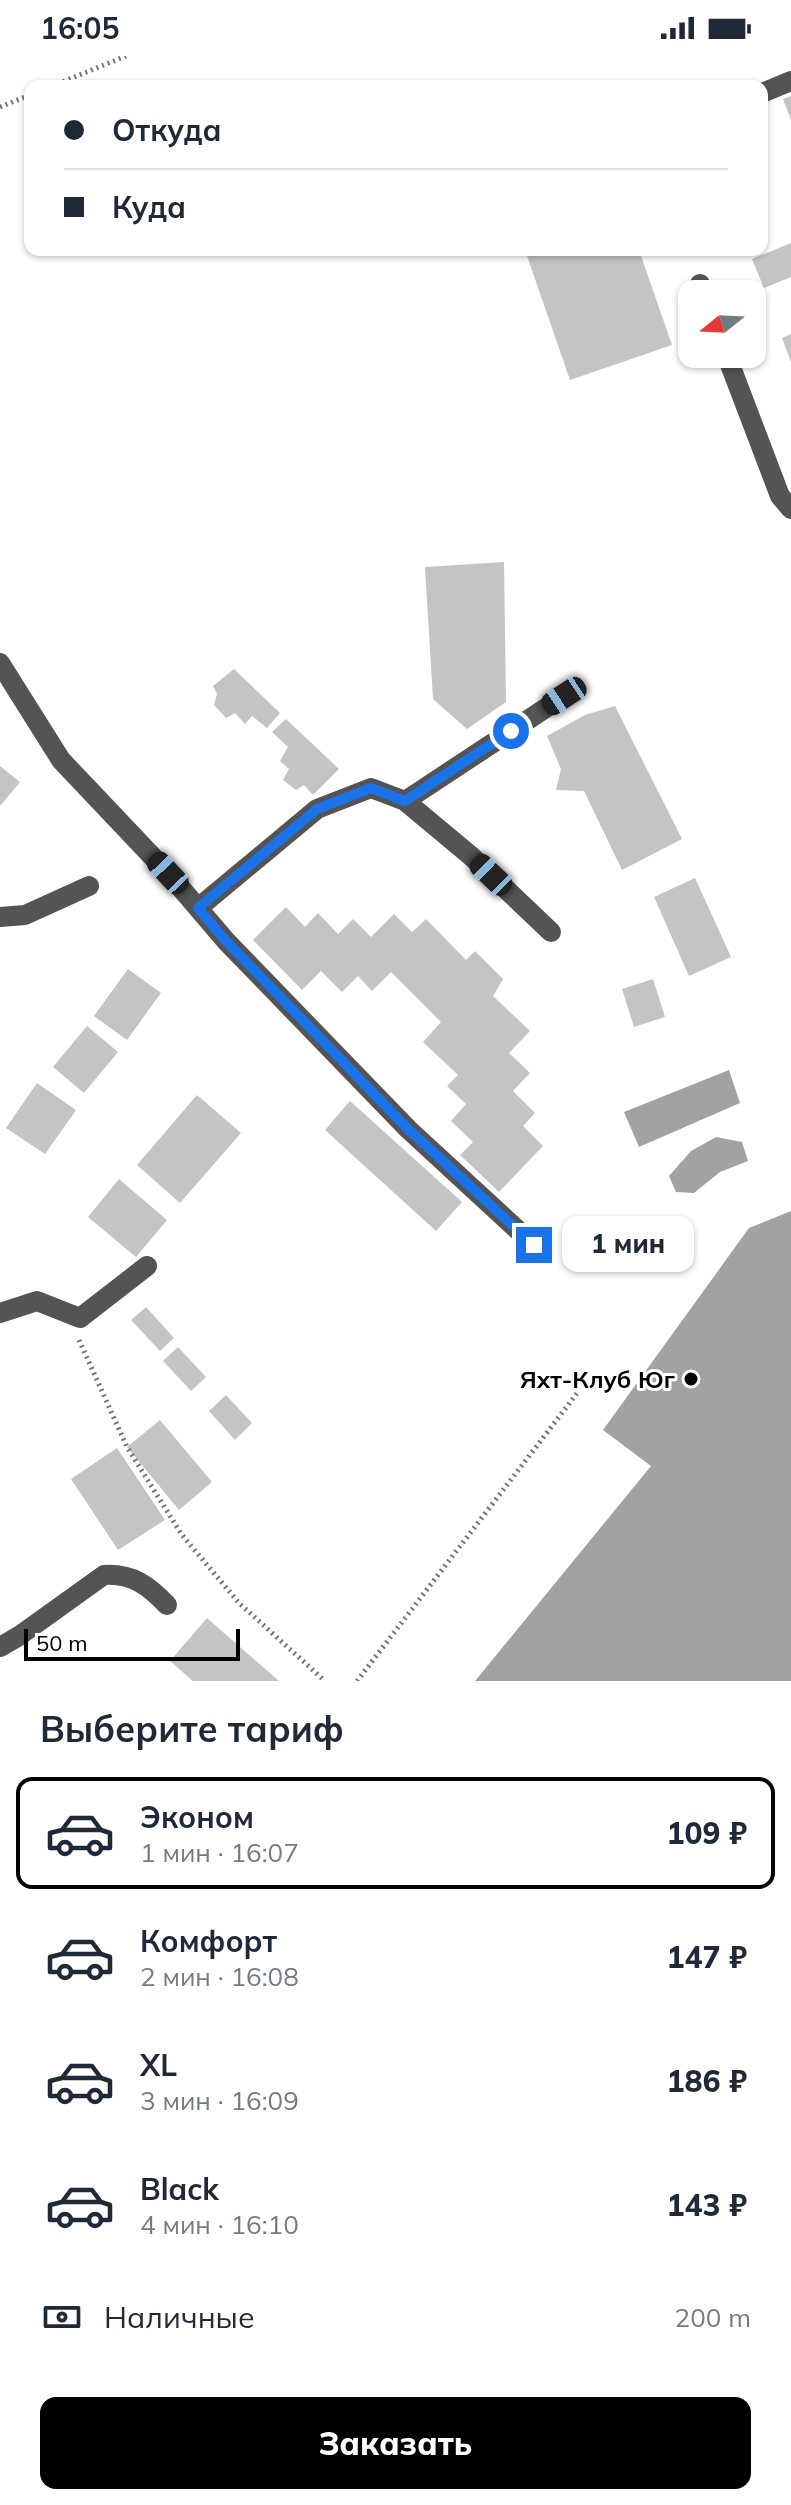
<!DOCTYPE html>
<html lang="ru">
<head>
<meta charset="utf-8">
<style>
  body { margin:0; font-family:Mulish,sans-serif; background:#f6f6f7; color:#1f2937; height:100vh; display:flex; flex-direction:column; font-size:30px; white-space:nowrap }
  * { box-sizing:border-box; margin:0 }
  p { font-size:26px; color:#747a83 }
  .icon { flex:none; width:44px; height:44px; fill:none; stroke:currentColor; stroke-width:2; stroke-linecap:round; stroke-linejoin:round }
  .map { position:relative; height:1625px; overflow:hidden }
  .drawer { display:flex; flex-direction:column; background:#fff; flex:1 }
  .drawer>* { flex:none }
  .guide { position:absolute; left:24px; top:24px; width:744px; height:176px; border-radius:16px; box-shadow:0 2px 6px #0004; display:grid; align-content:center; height:176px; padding:0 40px; background:#fff }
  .needle { width:52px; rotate:252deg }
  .controls { position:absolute; left:678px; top:224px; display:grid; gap:16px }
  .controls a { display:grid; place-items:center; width:88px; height:88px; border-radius:16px; background:#fff; box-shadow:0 2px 6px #0004; font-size:40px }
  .scale { position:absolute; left:24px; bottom:20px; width:216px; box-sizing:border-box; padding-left:8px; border:4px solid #000; border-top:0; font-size:22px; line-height:28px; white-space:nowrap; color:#000; -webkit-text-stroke:6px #fff; paint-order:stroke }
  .end { position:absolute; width:36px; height:36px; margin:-18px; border:10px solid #1a73e8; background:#fff; box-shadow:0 0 0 4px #fff }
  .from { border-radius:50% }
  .bubble { position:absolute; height:56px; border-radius:16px; background:#fff; box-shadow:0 2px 6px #0004; font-size:26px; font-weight:800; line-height:56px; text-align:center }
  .car { position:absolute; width:24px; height:48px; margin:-24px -12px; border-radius:10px; box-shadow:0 0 6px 2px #0007; background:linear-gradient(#222 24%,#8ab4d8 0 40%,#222 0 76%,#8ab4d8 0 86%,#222 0) }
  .guide b { display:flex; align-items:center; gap:28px; height:76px; font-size:30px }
  .guide b+b { border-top:2px solid #e0e1e3 }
  .guide i { width:20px; height:20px; background:#1f2937 }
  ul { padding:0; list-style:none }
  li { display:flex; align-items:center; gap:24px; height:112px; margin:0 16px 12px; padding:0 24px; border:4px solid transparent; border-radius:16px }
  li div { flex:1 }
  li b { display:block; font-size:30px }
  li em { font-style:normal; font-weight:800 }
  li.active { border-color:#000 }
  li>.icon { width:72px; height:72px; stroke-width:1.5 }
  h2 { padding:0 40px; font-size:36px; line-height:96px }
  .pay { display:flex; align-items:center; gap:20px; height:88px; padding:0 40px; font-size:30px }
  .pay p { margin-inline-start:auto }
  .cta { display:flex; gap:16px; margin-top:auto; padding:16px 40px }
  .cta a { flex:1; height:92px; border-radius:16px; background:#000; color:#fff; font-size:32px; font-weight:800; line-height:92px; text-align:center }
  .status { display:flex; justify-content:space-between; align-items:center; height:56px; padding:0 40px; background:#fff; direction:ltr }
  .status svg { height:22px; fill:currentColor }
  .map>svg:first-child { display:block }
  .water { fill:#a2a2a2 }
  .building { fill:#c4c4c4 }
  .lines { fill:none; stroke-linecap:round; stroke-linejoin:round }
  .path { stroke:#767676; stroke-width:5; stroke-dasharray:2 4; stroke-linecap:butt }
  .minor { stroke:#545454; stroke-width:20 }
  .route { stroke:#1a73e8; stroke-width:10 }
  .poi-dot { fill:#000; stroke:#fff; stroke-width:3 }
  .labels { text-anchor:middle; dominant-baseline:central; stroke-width:6; stroke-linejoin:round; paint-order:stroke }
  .poi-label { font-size:24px; font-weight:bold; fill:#000; stroke:#fff; text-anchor:end }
</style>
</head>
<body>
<div class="status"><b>16:05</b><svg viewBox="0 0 49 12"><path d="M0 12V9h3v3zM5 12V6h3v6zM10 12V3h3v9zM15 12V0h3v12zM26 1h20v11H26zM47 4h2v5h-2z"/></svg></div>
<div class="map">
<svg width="791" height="1625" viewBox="0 0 791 1625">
  <rect width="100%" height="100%" fill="#fff"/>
  <path class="water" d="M729,1014L740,1047L639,1091L624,1056Z
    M716,1081L742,1086L748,1105L720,1116L694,1137L676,1136L669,1120L691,1095Z
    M791,1155V1625H475L651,1410L603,1374L749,1172Z"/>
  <path class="building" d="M791,40V64L783,43Z
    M791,187V221L764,232L752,203Z
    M525,194H639L672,289L570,324Z
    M791,278V306L782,282Z
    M504,506L506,646L467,673L433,643L425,511Z
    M234,613L280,657L267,672L252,660L245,668L235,657L226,662L214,649L217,638L213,630Z
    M615,650L682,783L622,814L584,735L556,734L561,713L547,680L585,659Z
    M286,663L339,713L313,739L304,729L296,734L283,724L289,713L280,705L288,691L272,676Z
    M0,710L20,726L0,750Z
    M695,822L731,901L689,920L654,841Z
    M286,851L305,871L318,857L338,878L353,863L371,881L394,858L412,876L426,863L466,904L475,895L503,923L493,940L530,975L509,997L530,1017L513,1035L535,1057L523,1070L543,1090L499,1136L460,1099L473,1086L451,1065L466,1048L447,1030L458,1019L423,986L441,966L391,916L372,935L358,920L342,936L321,915L302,934L253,884Z
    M128,913L161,937L127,984L94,960Z
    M653,923L665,961L634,971L622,933Z
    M87,970L118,996L84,1037L53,1011Z
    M37,1027L76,1054L45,1098L6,1072Z
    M197,1039L241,1077L180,1147L137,1109Z
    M350,1045L462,1146L436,1175L325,1074Z
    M119,1123L167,1164L136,1201L88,1161Z
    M146,1251L174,1282L160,1295L131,1264Z
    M178,1291L206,1321L191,1335L163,1305Z
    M226,1339L252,1367L235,1384L209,1355Z
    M160,1364L212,1426L179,1454L127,1391Z
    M117,1392L165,1464L118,1494L71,1423Z
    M207,1562L279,1625H193L170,1605Z"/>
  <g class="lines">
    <path class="path" d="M52,30L126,0
      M0,51L30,39
      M79,1284L127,1391L182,1479L239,1547L325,1625
      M357,1625L578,1336"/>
    <path class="minor" d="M762,37L791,25
      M700,228L704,238
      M726,298L780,440L791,453
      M0,607L61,704L168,817L226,885L408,1073L534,1189
      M405,745L564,640
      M198,852L317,753L371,732L405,745L471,800L551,876
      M0,861L25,859L89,830
      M0,1257L37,1245L80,1262L147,1210
      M0,1591L19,1580L104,1519C132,1517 149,1530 167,1549"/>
  </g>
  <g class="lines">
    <path class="route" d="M511,675L405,745L371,732L317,753L198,852L226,885L408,1073L534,1189"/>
  </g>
  <circle class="poi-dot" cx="691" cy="1323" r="8"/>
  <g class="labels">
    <g class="poi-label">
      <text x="675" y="1323">Яхт-Клуб Юг</text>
    </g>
  </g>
</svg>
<div class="controls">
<a><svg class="needle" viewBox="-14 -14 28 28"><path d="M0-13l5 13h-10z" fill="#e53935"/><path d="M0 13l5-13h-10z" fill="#747a83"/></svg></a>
</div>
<div class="scale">50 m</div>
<i class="end from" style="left:511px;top:675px"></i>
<i class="end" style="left:534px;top:1189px"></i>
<div class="bubble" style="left:562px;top:1160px;width:132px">1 мин</div>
<i class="car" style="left:564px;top:640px;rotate:237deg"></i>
<i class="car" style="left:168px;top:817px;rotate:317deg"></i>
<i class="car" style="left:491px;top:819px;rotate:314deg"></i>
<div class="guide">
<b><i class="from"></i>Откуда</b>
<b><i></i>Куда</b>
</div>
</div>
<section class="drawer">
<h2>Выберите тариф</h2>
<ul>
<li class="active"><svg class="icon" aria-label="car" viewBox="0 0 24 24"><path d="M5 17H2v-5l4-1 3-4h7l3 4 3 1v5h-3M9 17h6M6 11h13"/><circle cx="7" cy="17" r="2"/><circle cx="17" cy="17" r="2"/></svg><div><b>Эконом</b><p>1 мин · 16:07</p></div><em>109 ₽</em></li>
<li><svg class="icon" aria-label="car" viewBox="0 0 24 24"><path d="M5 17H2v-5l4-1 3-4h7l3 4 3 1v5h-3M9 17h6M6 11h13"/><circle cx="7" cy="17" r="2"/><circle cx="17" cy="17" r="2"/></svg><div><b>Комфорт</b><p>2 мин · 16:08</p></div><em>147 ₽</em></li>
<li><svg class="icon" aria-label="car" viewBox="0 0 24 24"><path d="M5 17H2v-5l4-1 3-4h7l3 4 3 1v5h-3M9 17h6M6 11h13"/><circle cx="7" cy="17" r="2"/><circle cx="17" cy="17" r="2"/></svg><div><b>XL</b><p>3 мин · 16:09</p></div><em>186 ₽</em></li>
<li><svg class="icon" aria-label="car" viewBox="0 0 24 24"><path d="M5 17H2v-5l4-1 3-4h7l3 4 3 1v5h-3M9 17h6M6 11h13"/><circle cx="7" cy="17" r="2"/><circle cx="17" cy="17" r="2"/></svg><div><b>Black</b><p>4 мин · 16:10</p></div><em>143 ₽</em></li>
</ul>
<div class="pay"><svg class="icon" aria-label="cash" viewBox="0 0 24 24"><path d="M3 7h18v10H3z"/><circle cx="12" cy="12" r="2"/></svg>Наличные<p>200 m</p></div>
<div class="cta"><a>Заказать</a></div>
</section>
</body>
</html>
